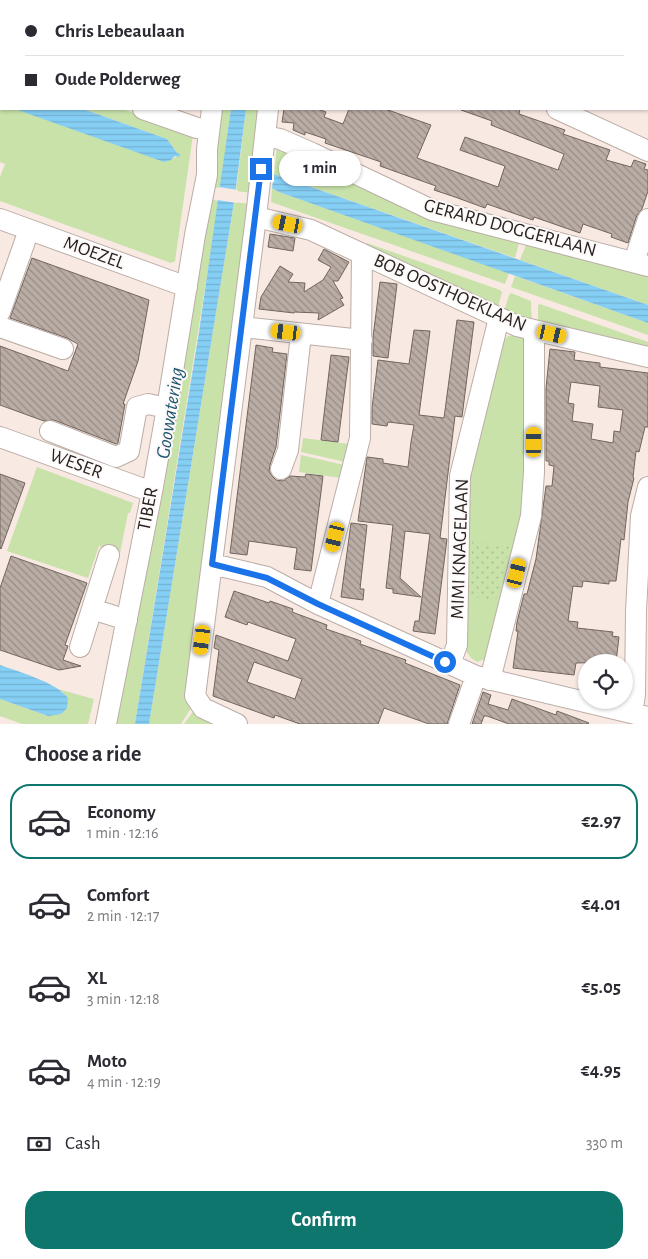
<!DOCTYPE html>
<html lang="en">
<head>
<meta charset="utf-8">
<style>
  body { margin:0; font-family:"Alegreya Sans",sans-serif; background:#f7f7f7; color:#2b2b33; height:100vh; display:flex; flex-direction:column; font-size:19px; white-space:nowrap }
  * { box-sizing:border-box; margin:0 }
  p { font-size:16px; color:#7c7c81 }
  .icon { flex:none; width:28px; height:28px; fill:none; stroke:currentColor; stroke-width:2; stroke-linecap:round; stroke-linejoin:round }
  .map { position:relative; height:724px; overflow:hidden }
  .panel { display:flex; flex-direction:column; background:#fff; flex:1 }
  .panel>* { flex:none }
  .guide { position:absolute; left:0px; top:0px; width:649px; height:110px; box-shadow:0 1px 4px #0004; display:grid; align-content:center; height:110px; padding:0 25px; background:#fff }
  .tools { position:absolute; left:578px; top:654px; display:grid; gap:10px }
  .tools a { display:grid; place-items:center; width:55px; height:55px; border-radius:50%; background:#fff; box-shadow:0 1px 4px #0004; font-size:25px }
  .end { position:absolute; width:22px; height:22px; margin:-11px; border:6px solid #1a73e8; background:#fff; box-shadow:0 0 0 2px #fff }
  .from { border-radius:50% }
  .bubble { position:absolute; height:35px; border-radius:18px; background:#fff; box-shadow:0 1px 4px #0004; font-size:16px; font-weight:600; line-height:35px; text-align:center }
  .car { position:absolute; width:15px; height:30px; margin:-15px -8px; border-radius:6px; box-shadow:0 0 4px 1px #0007; background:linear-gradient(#f5c518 24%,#345 0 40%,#f5c518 0 76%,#345 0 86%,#f5c518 0) }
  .guide b { display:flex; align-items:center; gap:18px; height:48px; font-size:19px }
  .guide b+b { border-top:1px solid #e1e1e2 }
  .guide i { width:12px; height:12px; background:#2b2b33 }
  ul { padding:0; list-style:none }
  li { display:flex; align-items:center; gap:15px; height:75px; margin:0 10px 8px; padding:0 15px; border:2px solid transparent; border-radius:20px }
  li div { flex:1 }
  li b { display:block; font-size:19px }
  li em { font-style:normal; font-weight:600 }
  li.on { border-color:#0f766e }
  li>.icon { width:45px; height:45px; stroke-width:1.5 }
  h2 { padding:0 25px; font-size:22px; line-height:60px }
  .pay { display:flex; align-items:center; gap:12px; height:55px; padding:0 25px; font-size:19px }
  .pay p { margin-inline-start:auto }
  .button { display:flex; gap:10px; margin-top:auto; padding:10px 25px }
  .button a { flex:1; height:58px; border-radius:20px; background:#0f766e; color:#fff; font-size:20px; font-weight:600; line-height:58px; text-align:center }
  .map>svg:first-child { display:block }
  .grass { fill:#c8e2aa }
  .park { fill:url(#park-dots) }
  .water { fill:url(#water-rules) }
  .pier { fill:#f9e9e3 }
  .building { fill:url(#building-back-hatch); stroke:#71665e; fill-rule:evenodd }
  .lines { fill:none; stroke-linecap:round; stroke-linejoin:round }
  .minor-casing { stroke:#bcada7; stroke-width:22 }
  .minor { stroke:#fff; stroke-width:20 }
  .route { stroke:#1a73e8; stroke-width:6 }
  .labels { text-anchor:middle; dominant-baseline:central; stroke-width:4; stroke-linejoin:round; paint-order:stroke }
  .street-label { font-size:19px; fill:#27221f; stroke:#fdf9f8 }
  .water-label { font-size:20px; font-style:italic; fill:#1d5570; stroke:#fdf9f8 }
</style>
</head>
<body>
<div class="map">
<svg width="648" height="724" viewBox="0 0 648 724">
  <defs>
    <pattern id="park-dots" width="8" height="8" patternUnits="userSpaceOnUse" patternTransform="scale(1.25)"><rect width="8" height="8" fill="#c8e2aa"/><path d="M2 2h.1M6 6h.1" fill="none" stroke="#acc292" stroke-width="1.8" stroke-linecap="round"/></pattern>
    <pattern id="water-rules" width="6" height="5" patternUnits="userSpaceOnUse" patternTransform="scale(1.25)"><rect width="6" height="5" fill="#85cef4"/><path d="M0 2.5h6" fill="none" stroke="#73b1d1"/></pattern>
    <pattern id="building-back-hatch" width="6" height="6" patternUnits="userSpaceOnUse" patternTransform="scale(1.25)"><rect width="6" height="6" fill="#baada5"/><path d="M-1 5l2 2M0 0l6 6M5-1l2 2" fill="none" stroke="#978c86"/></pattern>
  </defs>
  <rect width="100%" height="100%" fill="#f9e9e3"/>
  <path class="grass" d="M0,103L1,109H15L171,160L180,154L177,153L167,139L83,109H123L193,135L175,261L171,263L0,201V177L5,164L0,162Z
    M220,109H231L221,188L210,187Z
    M246,109H258L252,193L236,191Z
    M277,146L519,243L515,258L274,174Z
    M272,188L279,192L509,273L505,284L271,202Z
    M206,198L219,201L135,724H114Z
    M234,202L251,204L193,705L181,724H149Z
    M367,243L500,290L502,292L497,311L366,249Z
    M526,245L648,271V305L520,260Z
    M515,276L648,323V335L511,287Z
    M511,293L531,301L532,325L503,315L509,295Z
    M540,304L648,342V352L538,326V305Z
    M516,335L523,338L525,345L524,506L489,652L485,659L477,662L471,658L466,651L468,480L503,341L508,336Z
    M303,438L349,444L345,462L301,452Z
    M301,455L344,465L341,478L299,472Z
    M37,467L133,503L130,513H128L120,553L99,546L88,578L7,551Z
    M58,689L94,699L88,724H22L0,716V699L48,716L64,693Z
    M195,709L223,724H184Z"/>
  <path class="park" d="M472,542L510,547L496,601L471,596Z"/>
  <path class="water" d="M15,109H83L167,139L177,153L180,154L179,157L175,156L171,160L164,162Z
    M231,109H246L234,202L149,724H135L199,332Z
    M274,174L648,305V323L279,192L272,188Z
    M0,665C19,672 56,682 68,698L67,708L61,714L48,716L0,699Z"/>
  <path class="pier" d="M219,187L238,190L237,203L217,200Z"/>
  <path class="building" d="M284,109H318L326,112L324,117L343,124L349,109H385L431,125L417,158L498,187L505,166L460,150L465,137L558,170L564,154L491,125L492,121L461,110V109H520L519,114L565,130L563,134L610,150L606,160L631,167L634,160L646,164L644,169L648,170V191L642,209L637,215L628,243L611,237L612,234L583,224L580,233L534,217L533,220L487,204L485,208L455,197L434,190L436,186L380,166L381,162L325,143L326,139L305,132V135L293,130L294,123L282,122Z
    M270,234L295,238L293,251L268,247Z
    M324,249L349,262L338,281H333L343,298L340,299L344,305L318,320L319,313L294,312V313L259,309L261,297L280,266L293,274L288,282L305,283L304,292L323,280L331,267L318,260Z
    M32,258L149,300L138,361L123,404H125L118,443L116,444L54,420L44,421L0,405V346L68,371L78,344L67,338L10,318Z
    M380,282L397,284L388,358L373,356V337Z
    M457,320L474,322L462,417L455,416L443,514L440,538L447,539L435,634L413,631L415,621H419L430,534L405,531L400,578L421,597L393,593V589L386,588L393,525L358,521L367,457L383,459V463L408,467L411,442L414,425L388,422L387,426L372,424V408L378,360L409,364L414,330L430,331L419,415L444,418Z
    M256,345L273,348L272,352L287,354L276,447L270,465L269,471L272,476L276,480L283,481L290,476L305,477L306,474L323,476L311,571L294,569L297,548L249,541L247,555L230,553Z
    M550,349L575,352L574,360L600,363V367L648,373V427H645L639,452L636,451L633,477L634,478L628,502L624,540L621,539L616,581H609V584L583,581L582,587L573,586L568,621L578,622L577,628L613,632L612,636L619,637L616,662L576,663L574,675L513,668L518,631H516L517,622L524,594H527L536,559L546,486H552L554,466L549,465V461H546V388ZM571,382L600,386L598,407L623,410L620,432L614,431L613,443L591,439L593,424L572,421L574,404L568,403Z
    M331,355L349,357L338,442L321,440Z
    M0,474L25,483L1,549L0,548Z
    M351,523L367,525L360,589H364L363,600L341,597Z
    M11,556L87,583L65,645L68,646L63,660L81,666L59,670L0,650V588Z
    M234,591L269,603L270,601L293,609L292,612L327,625L326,629L361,641L360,644L406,660L405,663L460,685L447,724H429L384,708L378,724H300L275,715L274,718L213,696L219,650L214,648L216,635L288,661L296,639L248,622L247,625L225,617ZM254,662L302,679L295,699L247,682Z
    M483,692L491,695L488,704L508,710L512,699L556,715L557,711L589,723L588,724H509L487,716H484L481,724H472Z"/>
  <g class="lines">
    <g class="minor-casing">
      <path id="minor" d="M226,1V0
        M282,1V0
        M410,1V0
        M531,1V0
        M0,57L1,58
        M143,109L197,128L209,129
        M557,109L648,151
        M265,136L280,139L312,153L432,210L648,266
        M256,217L311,230L517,326L648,357
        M0,219L187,287
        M634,262L648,219
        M0,312L29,230
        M0,327L63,349
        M242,327L362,340
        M50,431L116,457L129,451L137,407L148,404L167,408
        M0,437L152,492
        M281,469L288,450L301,334
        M212,564L267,577L318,604L476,676L648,717
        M318,604L360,438L362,254
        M92,609L127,620
        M80,647L109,555
        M450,664L457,645L460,476L499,318
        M490,680L531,516L534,472V330
        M632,713L635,695L636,611L641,516L648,487
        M106,724L152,492L167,408L195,235L207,175V149L212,109
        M237,724L203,708L195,696L256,217L268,109
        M459,724L476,676"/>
    </g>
    <use href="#minor" class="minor"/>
  </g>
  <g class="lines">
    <path class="route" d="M261,169L212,564L267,578L318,604L445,662"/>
  </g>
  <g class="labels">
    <g class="street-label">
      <text transform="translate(510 228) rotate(15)">GERARD DOGGERLAAN</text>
      <text transform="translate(94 253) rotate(20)">MOEZEL</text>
      <text transform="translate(450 293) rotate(24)">BOB OOSTHOEKLAAN</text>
      <text transform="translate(76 464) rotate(20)">WESER</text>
      <text transform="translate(148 509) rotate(-79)">TIBER</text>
      <text transform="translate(460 549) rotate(-88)">MIMI KNAGELAAN</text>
    </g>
    <g class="water-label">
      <text transform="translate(170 413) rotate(-81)">Goowatering</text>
    </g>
  </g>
</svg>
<div class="tools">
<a><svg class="icon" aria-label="locate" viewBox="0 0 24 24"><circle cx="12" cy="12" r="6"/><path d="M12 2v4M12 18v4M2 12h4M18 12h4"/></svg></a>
</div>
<i class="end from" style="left:445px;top:662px"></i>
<i class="end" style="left:261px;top:169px"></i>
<div class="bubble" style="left:279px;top:151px;width:82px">1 min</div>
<i class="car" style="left:288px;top:224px;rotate:282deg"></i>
<i class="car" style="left:286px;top:332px;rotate:277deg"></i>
<i class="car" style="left:552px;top:334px;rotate:103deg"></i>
<i class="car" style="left:534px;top:442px;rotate:0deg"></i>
<i class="car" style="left:335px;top:537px;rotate:194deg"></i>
<i class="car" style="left:517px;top:573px;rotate:14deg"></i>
<i class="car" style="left:202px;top:640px;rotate:187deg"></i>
<div class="guide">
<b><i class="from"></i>Chris Lebeaulaan</b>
<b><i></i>Oude Polderweg</b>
</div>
</div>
<section class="panel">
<h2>Choose a ride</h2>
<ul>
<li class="on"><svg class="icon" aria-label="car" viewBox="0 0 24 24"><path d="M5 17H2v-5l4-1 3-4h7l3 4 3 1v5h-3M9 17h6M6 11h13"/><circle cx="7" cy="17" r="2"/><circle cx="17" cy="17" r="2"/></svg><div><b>Economy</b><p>1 min · 12:16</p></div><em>€2.97</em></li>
<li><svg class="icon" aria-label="car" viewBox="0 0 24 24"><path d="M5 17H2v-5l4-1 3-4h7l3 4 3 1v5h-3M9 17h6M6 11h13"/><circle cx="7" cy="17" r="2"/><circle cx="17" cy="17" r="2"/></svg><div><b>Comfort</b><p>2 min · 12:17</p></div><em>€4.01</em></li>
<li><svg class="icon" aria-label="car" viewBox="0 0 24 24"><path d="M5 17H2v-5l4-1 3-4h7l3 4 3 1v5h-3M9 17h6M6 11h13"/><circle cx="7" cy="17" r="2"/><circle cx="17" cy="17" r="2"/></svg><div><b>XL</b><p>3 min · 12:18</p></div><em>€5.05</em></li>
<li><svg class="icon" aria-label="car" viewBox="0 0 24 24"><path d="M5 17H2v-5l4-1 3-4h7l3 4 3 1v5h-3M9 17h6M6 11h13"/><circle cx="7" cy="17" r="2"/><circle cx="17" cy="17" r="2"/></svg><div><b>Moto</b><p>4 min · 12:19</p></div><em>€4.95</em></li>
</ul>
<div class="pay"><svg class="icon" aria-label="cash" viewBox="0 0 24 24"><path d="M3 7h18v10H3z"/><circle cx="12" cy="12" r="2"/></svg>Cash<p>330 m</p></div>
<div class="button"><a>Confirm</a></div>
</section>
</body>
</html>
